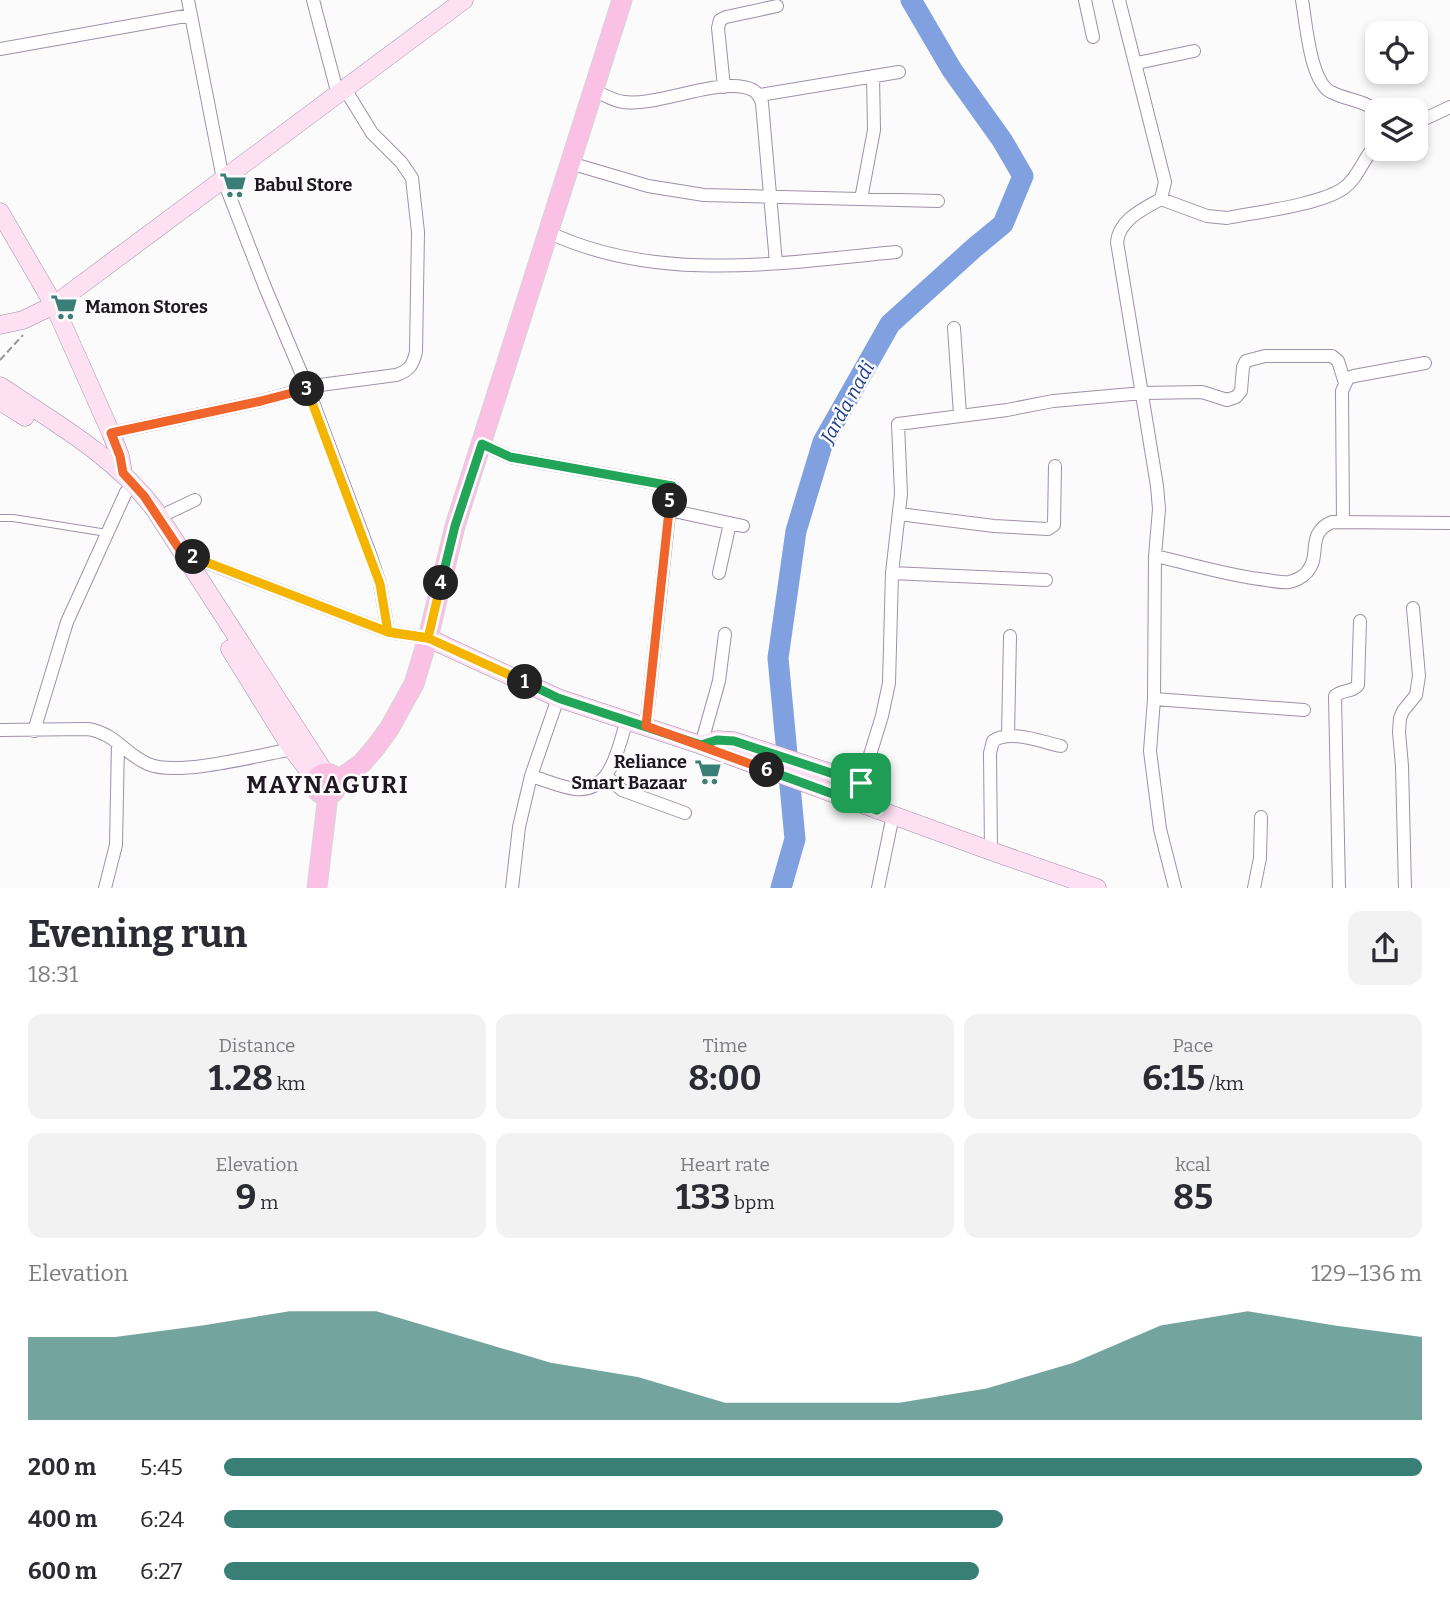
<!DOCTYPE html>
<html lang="en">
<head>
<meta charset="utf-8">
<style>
	:root { --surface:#fff; --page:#f2f2f3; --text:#2b2b33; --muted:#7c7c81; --accent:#397f76 }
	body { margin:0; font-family:Bitter,serif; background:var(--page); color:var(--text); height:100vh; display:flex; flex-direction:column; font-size:26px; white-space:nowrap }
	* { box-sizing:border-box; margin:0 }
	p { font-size:23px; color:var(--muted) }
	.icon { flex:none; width:38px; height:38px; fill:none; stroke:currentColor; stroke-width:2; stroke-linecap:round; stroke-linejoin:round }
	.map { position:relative; height:888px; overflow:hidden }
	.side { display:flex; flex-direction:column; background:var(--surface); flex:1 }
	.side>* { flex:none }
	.controls { position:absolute; left:1365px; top:21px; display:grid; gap:14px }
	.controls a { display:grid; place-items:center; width:63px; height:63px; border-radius:14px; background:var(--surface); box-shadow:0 4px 10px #0003; font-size:35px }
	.pin { position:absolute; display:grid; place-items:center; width:60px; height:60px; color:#fff; margin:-30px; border-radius:14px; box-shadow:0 4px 10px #0006 }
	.km { position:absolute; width:35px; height:35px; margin:-18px; border-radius:50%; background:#222; color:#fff; font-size:19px; line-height:35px; text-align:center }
	.round { display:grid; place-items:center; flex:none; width:74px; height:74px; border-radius:14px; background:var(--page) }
	.overview { display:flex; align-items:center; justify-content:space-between; height:119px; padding:0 28px }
	h1 { font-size:38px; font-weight:700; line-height:52px }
	.figures { display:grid; grid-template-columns:repeat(3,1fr); gap:10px; height:119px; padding:7px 28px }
	.figures div { display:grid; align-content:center; border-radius:14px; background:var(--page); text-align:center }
	.figures b { font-size:35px; font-weight:700 }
	.figures small { font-size:19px; font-weight:400 }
	.figures p { font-size:19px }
	.chart { height:196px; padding:14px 28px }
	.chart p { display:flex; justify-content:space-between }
	.chart svg { width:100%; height:126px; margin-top:7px; fill:var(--accent); opacity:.7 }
	ul { padding:0 28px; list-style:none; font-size:23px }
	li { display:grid; grid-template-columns:112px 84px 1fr; align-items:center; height:52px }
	li i { height:18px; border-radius:9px; background:var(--accent) }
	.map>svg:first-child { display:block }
</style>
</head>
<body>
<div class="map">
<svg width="1450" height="888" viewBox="0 0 1450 888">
	<rect width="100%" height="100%" fill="#fbfbfb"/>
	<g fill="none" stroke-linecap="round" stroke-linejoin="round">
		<path stroke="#80a0df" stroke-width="21" d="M781,888L795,839L778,658L796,531L823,442L890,324L974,248L1003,224L1023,176L1002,140L952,70L911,0"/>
		<defs>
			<path id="lane" d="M0,518H13L107,533"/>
			<path id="street" d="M188,0L223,179L265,287L308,389L370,554L380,584L388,632
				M313,0L338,95
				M1085,0L1093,37
				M1119,0L1165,182L1161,199C1143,209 1119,220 1117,242L1157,486L1159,509L1155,556L1154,699L1150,751L1160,829L1175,888
				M1302,0C1306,22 1310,82 1331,92C1346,100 1364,100 1377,111
				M0,49L191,15
				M1137,63L1194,51
				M724,87L718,28L720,20L726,17L777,6
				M593,90C603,94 613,101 624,102C658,107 723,75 753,90C758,93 760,97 762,103L776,263
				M760,95L899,72
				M1416,123L1450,107
				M570,163L648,186L704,195L938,201
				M861,199L874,130L873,76
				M1161,199L1207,216L1227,218C1257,212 1320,205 1344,188C1359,177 1364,156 1377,144
				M548,232C657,284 781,263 896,252
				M954,328L960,414
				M111,433L261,401L320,385L396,375C409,371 413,365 416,352L418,232L412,178L401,162L372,133L345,89
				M482,444L510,457L672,486L646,726
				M669,510L743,526
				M899,514L994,526L1048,529L1054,525L1055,466
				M159,517L195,500
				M1343,522L1342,391L1348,378L1354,376L1425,363
				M182,553L388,632L428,638
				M1155,556C1192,564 1229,576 1267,580C1273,581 1282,583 1289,582C1295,581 1303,577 1307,572C1322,555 1305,534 1332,522L1450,523
				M719,573L730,523
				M892,573L1046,580
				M1154,699L1304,710
				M0,730L88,729C117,734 124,754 148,764C178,777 259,755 292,749
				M34,731L67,622L126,492
				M1008,736L1010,636
				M701,745L719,681L725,634
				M531,776C545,780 560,787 575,789C612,793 618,747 627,720
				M606,776L622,790L685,813
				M861,784L882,716L889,683L892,573L901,494L898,424L1007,410L1053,401L1143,393L1202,392L1227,400L1236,397L1241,391L1243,367L1246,361L1265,356H1332L1338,361L1345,383
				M991,851L990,753L993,741C1010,729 1042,742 1061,746
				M105,888L116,845L118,743
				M512,888L519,827L531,776L558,698
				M878,888L893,815
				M1254,888L1260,858L1261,817
				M1339,888L1335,696C1342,689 1352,693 1358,685L1360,621
				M1405,888L1402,766L1399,732L1400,718L1403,711L1416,695L1419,676L1413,608"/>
			<path id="secondary" d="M0,212L54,305L111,433L120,456L123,473
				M0,325L23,320L54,305L464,0
				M0,386C55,423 115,456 155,510L325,773
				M0,401L25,417
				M428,638L558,698L701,745L991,851L1097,888
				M230,649L292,749L316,780
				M701,745L717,740L734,741L858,782L869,792L877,810"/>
			<path id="primary" d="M315 784a11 11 0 1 1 22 0a11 11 0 1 1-22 0Z
				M337,781L362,763L375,748L389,729L414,684L428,638L455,526L622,0
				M317,888L328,795"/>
		</defs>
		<use href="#lane" stroke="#a28fa9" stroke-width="8"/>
		<use href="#street" stroke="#a28fa9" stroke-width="14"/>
		<use href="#secondary" stroke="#a28fa9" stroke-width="19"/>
		<use href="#primary" stroke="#d7d5d7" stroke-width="21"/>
		<path stroke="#989599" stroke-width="2" stroke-dasharray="7 3.5" stroke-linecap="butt" d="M0,360L23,335"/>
		<use href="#lane" stroke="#fff" stroke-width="6"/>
		<use href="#street" stroke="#fff" stroke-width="12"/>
		<use href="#secondary" stroke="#fde0f2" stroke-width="18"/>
		<use href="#primary" stroke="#fbc1e5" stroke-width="19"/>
	</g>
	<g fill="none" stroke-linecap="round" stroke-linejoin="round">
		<defs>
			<path id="split-1" d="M525,682L558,698L701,745L717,740L734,741L861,783"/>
			<path id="split-2" d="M193,557L388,632L428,638L525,682"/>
			<path id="split-3" d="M193,557L182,553L144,496L123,473L120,456L111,433L261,401L307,389"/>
			<path id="split-4" d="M307,389L380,584L388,632L428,638L441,583"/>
			<path id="split-5" d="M441,583L455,526L482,444L510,457L672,486L670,501"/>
			<path id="split-6" d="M670,501L646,726L767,770"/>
			<path id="split-7" d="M767,770L877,810L872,797L861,783"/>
		</defs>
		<use href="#split-1" stroke="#fff" stroke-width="14"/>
		<use href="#split-2" stroke="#fff" stroke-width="14"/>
		<use href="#split-3" stroke="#fff" stroke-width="14"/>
		<use href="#split-4" stroke="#fff" stroke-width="14"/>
		<use href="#split-5" stroke="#fff" stroke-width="14"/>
		<use href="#split-6" stroke="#fff" stroke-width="14"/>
		<use href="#split-7" stroke="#fff" stroke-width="14"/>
		<use href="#split-1" stroke="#22a559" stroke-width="9"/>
		<use href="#split-2" stroke="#f5b400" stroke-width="9"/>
		<use href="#split-3" stroke="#f0652b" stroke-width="9"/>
		<use href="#split-4" stroke="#f5b400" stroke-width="9"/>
		<use href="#split-5" stroke="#22a559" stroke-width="9"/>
		<use href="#split-6" stroke="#f0652b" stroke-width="9"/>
		<use href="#split-7" stroke="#22a559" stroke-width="9"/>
	</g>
	<defs>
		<symbol id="supermarket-bare" viewBox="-9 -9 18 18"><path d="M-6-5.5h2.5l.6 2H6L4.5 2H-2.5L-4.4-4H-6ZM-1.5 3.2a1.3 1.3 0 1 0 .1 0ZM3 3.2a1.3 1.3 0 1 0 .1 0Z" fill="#397f76" stroke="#fbfbfb" stroke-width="2.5" paint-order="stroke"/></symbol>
	</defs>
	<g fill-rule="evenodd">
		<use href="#supermarket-bare" x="214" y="166" width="38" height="38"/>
		<use href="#supermarket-bare" x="45" y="288" width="38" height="38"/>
		<use href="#supermarket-bare" x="689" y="753" width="38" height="38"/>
	</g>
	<g text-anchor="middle" stroke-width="5" stroke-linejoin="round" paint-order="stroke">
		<g font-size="18" font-weight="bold" fill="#1f1721" stroke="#fbfbfb" text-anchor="start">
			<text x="254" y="191">Babul Store</text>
			<text x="85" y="313">Mamon Stores</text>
			<text x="687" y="768" text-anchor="end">Reliance<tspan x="687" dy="21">Smart Bazaar</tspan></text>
		</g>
		<g font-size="19" font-style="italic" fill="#1b3c86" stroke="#fbfbfb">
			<text transform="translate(847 402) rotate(-61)" y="7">Jarda nadi</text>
		</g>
		<g font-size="24" font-weight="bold" letter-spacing="2" fill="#1f1721" stroke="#fbfbfb">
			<text x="328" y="793">MAYNAGURI</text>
		</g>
	</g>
</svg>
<div class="controls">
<a><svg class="icon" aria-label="locate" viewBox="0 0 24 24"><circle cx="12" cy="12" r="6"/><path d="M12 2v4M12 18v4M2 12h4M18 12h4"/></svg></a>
<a><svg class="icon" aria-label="layers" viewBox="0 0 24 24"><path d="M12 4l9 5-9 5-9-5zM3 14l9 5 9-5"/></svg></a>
</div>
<div class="pin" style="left:861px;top:783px;background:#1e9e55"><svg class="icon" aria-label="arrive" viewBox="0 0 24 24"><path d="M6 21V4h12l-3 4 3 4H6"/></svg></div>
<b class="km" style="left:525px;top:682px">1</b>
<b class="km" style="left:193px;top:557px">2</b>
<b class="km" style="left:307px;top:389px">3</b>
<b class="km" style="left:441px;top:583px">4</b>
<b class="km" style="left:670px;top:501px">5</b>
<b class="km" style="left:767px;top:770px">6</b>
</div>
<section class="side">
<div class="overview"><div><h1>Evening run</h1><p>18:31</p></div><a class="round"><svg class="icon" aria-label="share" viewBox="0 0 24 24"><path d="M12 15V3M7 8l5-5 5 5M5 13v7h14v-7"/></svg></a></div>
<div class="figures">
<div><p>Distance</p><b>1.28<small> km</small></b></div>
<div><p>Time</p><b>8:00</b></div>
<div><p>Pace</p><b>6:15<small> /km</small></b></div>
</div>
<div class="figures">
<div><p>Elevation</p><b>9<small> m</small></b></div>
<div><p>Heart rate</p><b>133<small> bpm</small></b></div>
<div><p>kcal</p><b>85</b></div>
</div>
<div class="chart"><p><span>Elevation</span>129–136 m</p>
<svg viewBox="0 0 160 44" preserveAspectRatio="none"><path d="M0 44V15L10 15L20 11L30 6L40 6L50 15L60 24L70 29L80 38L90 38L100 38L110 33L120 24L130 11L140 6L150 11L160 15V44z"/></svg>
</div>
<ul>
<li><b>200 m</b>5:45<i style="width:100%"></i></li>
<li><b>400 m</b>6:24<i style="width:65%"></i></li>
<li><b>600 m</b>6:27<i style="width:63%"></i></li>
</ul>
</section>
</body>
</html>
